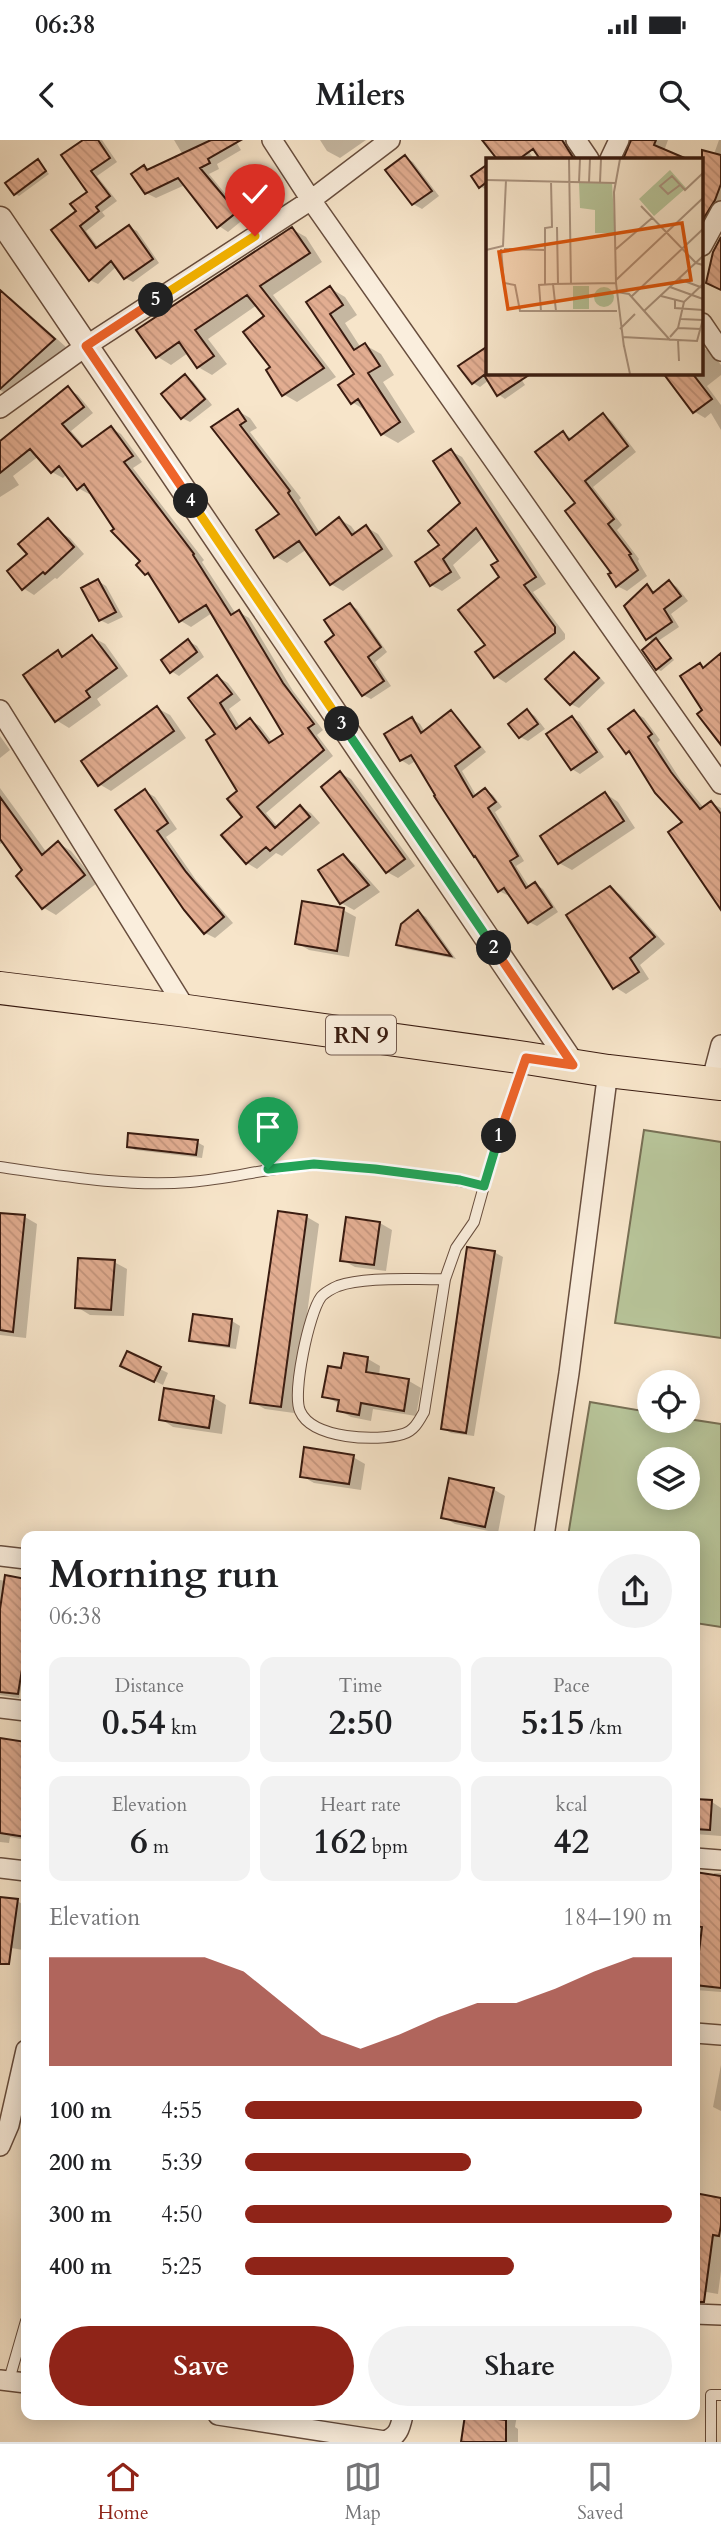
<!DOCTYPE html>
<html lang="en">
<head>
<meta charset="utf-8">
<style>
	:root { --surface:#fff; --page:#f2f2f2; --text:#202124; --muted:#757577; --line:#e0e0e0; --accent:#8f2418 }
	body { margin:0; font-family:Cardo,serif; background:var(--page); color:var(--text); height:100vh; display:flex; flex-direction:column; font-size:26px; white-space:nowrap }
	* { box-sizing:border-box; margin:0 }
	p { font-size:23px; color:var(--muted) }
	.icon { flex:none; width:38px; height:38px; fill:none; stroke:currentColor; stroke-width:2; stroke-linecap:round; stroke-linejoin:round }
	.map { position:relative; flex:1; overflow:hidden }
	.side { position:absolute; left:21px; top:1391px; width:679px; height:889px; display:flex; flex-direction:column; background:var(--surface); border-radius:14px; box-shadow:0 4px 18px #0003 }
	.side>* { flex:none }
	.fabs { position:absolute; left:637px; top:1230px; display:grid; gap:14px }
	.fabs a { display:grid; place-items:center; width:63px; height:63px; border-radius:50%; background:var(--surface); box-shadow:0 4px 18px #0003; font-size:35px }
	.pin { position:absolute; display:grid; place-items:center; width:60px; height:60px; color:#fff; margin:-72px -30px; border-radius:50% 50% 50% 0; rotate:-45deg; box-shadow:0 0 7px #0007 }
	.pin .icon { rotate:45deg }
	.km { position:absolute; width:35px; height:35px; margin:-18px; border-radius:50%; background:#222; color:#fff; font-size:19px; line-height:35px; text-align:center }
	.round { display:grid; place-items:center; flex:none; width:74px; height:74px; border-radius:37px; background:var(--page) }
	.summary { display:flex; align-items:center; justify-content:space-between; height:119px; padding:0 28px }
	h1 { font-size:38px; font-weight:700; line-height:52px }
	.figures { display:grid; grid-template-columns:repeat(3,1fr); gap:10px; height:119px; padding:7px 28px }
	.figures div { display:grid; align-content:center; border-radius:14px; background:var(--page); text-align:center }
	.figures b { font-size:35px; font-weight:700 }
	.figures small { font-size:19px; font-weight:400 }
	.figures p { font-size:19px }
	.chart { height:196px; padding:14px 28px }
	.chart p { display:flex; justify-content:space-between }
	.chart svg { width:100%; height:126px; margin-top:7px; fill:var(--accent); opacity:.7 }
	.action { display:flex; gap:14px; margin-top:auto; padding:14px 28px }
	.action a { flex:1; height:80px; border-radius:42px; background:var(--accent); color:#fff; font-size:28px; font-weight:700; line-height:80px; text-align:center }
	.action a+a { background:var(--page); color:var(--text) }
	ul { padding:0 28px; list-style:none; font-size:23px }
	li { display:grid; grid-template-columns:112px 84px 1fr; align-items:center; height:52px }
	li i { height:18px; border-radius:9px; background:var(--accent) }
	.status { display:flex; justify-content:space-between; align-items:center; height:49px; padding:0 35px; background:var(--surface); direction:ltr }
	.status svg { height:19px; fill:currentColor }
	header { display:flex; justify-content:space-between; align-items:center; height:91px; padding:0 28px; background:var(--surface); font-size:32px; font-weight:700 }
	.dock { display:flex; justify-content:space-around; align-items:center; height:98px; border-top:2px solid var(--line); background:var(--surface); font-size:19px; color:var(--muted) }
	.dock a { display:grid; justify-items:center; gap:4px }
	.dock .current { color:var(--accent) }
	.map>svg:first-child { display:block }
</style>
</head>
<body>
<div class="status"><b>06:38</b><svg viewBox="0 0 49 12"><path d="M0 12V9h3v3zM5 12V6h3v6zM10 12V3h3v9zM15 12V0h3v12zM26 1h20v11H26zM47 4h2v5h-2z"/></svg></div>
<header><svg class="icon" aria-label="back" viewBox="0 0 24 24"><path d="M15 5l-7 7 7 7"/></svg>Milers<svg class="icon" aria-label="search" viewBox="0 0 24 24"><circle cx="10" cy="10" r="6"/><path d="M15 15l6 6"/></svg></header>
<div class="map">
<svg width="721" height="2302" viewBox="0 0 721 2302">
	<defs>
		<pattern id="building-back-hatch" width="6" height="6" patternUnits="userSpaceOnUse" patternTransform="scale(1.75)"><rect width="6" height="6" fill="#e2ad91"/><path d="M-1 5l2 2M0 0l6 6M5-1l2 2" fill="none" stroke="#c3947c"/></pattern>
	</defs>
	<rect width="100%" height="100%" fill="#f7e5ca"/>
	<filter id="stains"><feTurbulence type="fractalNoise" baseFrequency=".00286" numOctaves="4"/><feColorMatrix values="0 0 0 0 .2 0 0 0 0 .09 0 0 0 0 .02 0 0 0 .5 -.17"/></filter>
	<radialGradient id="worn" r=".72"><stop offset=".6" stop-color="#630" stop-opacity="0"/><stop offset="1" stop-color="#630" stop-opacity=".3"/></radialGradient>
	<path fill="#b8c59a" stroke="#787055" stroke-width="2" fill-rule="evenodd" d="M644,990L721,1002V1198L615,1183Z
		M590,1262L649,1272V1281H688V1279L721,1284V1487L695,1483V1396H568ZM649,1320H688V1358H649Z"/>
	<path fill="#0003" d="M86,0H102L117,22L97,36L117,61L102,72L105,76L86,91L99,108L129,87L137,91L159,123L133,142L125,138L117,126L98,144L90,140L54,90L78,72L89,52Z
		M174,0H235L241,10L217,24L219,29L209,34L245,78L228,92L219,86L185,45L156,58L146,53L144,27L150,31L183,15Z
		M320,0H366L340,18L327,11Z
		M484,0H515L527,9L534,19H498Z
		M532,0H567L579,19H542L530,1Z
		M632,0H668L664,11L683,19H625Z
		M719,0H721V73L702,93V19L705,12L714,14Z
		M405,17L413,22L439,56L422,69L413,64L388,30Z
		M38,21L49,34L19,56L15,54Z
		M488,26V51L480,46L473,37Z
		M292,89L306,97L322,122L273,155L336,237L297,262L283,254L273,228L266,176L257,165L208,199L227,224L212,235L198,227L188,213L171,225L158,217Z
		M330,148L345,157L357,175L345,183L361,208L365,205L381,214L394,235L383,242L415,292L398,303L382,294L368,272L352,262L356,234L308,163Z
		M0,152L11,158L66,207L11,257L0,250Z
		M488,205V233H517L525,245L505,259L498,254L489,240L480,247L473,243L460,226Z
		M702,207L712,213L721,225V235L707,246L721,265V290L711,273L705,278L695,272L665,233H702Z
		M185,236L193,241L212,265L190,282L182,278Z
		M68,249L78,255L93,273L71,291L85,307L111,288L121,294L142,322L133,328L204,420L202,422L236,474L239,472L249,478L293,551L323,590L317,595L333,616L266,673L278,687L301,667L311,673L320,683L282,716L276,713L257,729L247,723L244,677L239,651L217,595L218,537L228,543L241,560L229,569L240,587L250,580L260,586L273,603L285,594L212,473L191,487L181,481L153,438L146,434L142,421L91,352L89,354L78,348L67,334L63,338L52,332L39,316L13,336L19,345L0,357V303Z
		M238,271L250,278L257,288L250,292L301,358L299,360L320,393L339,379L351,386L357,394L366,387L378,394L393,416L343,451L331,444L307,409L287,423L275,416L281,375L214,287Z
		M603,275L612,281L636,312L593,347L622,385L617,390L639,419L638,421L647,436L627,451L617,446L613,433L577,363L563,293L573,299Z
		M451,311L462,317L546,444L533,452L565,494V499L506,543L495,536L487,505L501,438L500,421L484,397L453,425L461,438L442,451L431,445L442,406L463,364Z
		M58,391L70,398L84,414L57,439L55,438L34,455L23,448Z
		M98,441L106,446L123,477L108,484L100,480Z
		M669,442L677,447L688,461L671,474L679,487L658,501L674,520L661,531L657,529L654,502L647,498V447L656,453Z
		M350,465L357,469L387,512L375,522L391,546L371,559L363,555L337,495Z
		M92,497L105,504L128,536L97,559L101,565L69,588L56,580L58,512L66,517Z
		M188,501L197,506L204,517L179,536L171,531Z
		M575,514L583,519L605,543L579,568L571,564Z
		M157,568L170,575L186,598L111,651L99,644Z
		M527,571L535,576L545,589L528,601L520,597Z
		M451,572L458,577L486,612L462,631L477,657L486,650L493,655L502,667L495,672L524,721L516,726L530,748L535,744L543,749L558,772L537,786L529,782L510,753L507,755L499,751L417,620L409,625L401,620L412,579L420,584L425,592Z
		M634,572L644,578L660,600L657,603L680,639L704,668L711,663L721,668V764L684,683L635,617L627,612Z
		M572,578L580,582L604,617L580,634L572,629Z
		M0,596L10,610L0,618Z
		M340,633L351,639L415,726L398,738L387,732Z
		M0,648L47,713L58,703L71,711L97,743L56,775L44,768L18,736L25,731L4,702L0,704Z
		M145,651L155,657L177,689L166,697L196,740L233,783L215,798L205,793L117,670Z
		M606,654L618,662L635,688L572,730L559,723Z
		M343,717L355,724L380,752L354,770L341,763Z
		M610,748L621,755L665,804L640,825L649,839L626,854L615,847Z
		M343,770L356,777L349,817L309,810L297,803Z
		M418,772L426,777L456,819L406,809L398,804Z
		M197,1002L204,1006L202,1018L135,1010L129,1006Z
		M0,1074L25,1077L37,1084L26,1198L0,1195Z
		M307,1077L319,1084L294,1273L265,1269L252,1262Z
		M380,1083L392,1090L386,1131L355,1127L342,1120Z
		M494,1112L503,1117L474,1296L451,1293L442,1288Z
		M114,1122L127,1129L124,1176L90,1175L77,1167Z
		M232,1181L240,1186L236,1209L199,1204L191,1200Z
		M345,1215L368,1219L380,1226L379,1236L409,1241L421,1248L416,1276L373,1269L371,1281L351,1277L339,1270L340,1264L324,1256L343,1230Z
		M131,1229H160L168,1233L163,1245Z
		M213,1257L226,1265L222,1294L173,1287L161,1279Z
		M353,1317L365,1324L361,1350L314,1343L302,1336Z
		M493,1349L505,1356L498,1393L455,1384L443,1377Z
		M7,1437L26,1441V1545L22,1544L19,1558L0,1555V1440L6,1441Z
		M0,1600L26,1603V1700L10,1697L9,1703L0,1702Z
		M695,1644L700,1647L699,1661L712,1662L721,1668V1696L695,1694Z
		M714,1733H721V1852L696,1850L695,1854V1734L714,1736Z
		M0,1758L17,1761L26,1766L23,1810L0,1806Z
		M721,1925V1971L713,1967Z
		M695,2055L721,2060V2131L718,2154L695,2150Z
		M466,2275H517L515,2287L518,2289V2302H463Z"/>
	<path fill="url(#building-back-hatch)" stroke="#391b10" stroke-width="2" d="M83,0H98L110,18L91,31L110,56L96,67L99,71L80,86L96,108L129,85L153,119L124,139L111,121L89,141L51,90L76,71L70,64L87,52L61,15Z
		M211,0H241L208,19L210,23L200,28L237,72L217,88L178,38L145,54L131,34L144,25L147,30Z
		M482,0H562L574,19H540L533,9L519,19H497Z
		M631,0H656L654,5L687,19H623Z
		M702,10L721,15V44L715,60L702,81Z
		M405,15L432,51L412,65L385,30Z
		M38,19L46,31L14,55L5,43Z
		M488,24V41L479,48L471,36Z
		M292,87L310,113L260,146L324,228L282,256L266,230L270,227L243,192L264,176L247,155L195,190L214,216L197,228L179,202L156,218L136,190Z
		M721,97V150L706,143L713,112Z
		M330,146L343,165L330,174L354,210L365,203L380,226L368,233L400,282L381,295L358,259L351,264L338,245L354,234L306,162Z
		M0,150L55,199L0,249Z
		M488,206L487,233H532L497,256L484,235L472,244L458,226Z
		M663,233H692L712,259L693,273Z
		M185,234L205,259L181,279L161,254Z
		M68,246L84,267L62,284L82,307L111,286L133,316L124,322L194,414L193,415L231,475L239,470L283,543L314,584L308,588L324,610L257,667L275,688L300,665L310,677L270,711L266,707L246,724L221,695L242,677L227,659L237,651L206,600L215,594L188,558L217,535L232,554L220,563L236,589L250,578L269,603L283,594L206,465L179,482L148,433L145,435L136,425L140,421L111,391L114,389L84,344L77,350L59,326L51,333L30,309L0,333V301Z
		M238,269L246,281L240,285L290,351L288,353L316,395L339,377L352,395L366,385L382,409L330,445L299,401L274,418L256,390L279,374L211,287Z
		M603,273L628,306L585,341L614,379L608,384L631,414L629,415L638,430L616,447L608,434L611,433L565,371L575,363L535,312L563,291L569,300Z
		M451,309L536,437L524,445L555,487V493L494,538L475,512L485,505L458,470L499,437L491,425L498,421L476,388L443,419L451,432L430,446L415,422L439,405L428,391L460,363L433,321Z
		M48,378L74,407L45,434L43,432L22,450L7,431L27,414L18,404Z
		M98,439L116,472L99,481L81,448Z
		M669,440L681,456L664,469L672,482L646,500L624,466L647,444L653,453Z
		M350,463L381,507L368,517L384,541L362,556L325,502L334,495L324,480Z
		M92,495L117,528L86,551L90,557L55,582L23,535L58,510L62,517Z
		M656,498L671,518L656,530L642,510Z
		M188,499L197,512L170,533L161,520Z
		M574,512L599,538L570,565L545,539Z
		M721,513V605L697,574L702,570L680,536L700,523L703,528Z
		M157,566L174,591L98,646L81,621Z
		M527,569L538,584L519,598L508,584Z
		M451,570L480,607L455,626L473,657L485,648L496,662L488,668L518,716L510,721L526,748L535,742L552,767L528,783L504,748L498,752L475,716L474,717L434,656L435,655L411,615L400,621L384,594L412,577L421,593Z
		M634,570L652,594L648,597L671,632L700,669L711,661L721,674V770L668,692L682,682L655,653L629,611L626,614L608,589Z
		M572,576L597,612L571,630L546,594Z
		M340,631L405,719L386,733L321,647Z
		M145,649L168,683L157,691L186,732L224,777L204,794L184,770L115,670Z
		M605,652L624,681L558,724L540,696Z
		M0,657L42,715L58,701L85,735L42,769L16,736L22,730L0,699Z
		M343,714L369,745L340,764L318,730Z
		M610,746L655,797L630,818L639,832L613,849L566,775Z
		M302,761L344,768L337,811L295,804Z
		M418,770L451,816L396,805L401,784Z
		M128,993L198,1000L196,1015L127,1007Z
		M278,1071L307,1075L281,1267L250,1263Z
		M0,1073L25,1075L13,1192L0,1190Z
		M346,1077L380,1082L374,1125L340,1121Z
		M467,1107L495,1111L466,1293L441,1289Z
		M78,1118L115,1120L111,1170L75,1168Z
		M193,1174L232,1179L229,1206L189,1201Z
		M127,1211L161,1227L154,1242L120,1226Z
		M344,1213L368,1217L366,1232L409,1239L404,1271L361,1263L359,1275L337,1271L339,1260L322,1257L328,1226L341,1228Z
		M164,1248L214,1256L209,1288L159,1280Z
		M304,1307L354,1315L349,1344L300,1337Z
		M449,1338L494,1348L485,1387L441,1378Z
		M5,1435L26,1439V1505L18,1554L0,1552V1469Z
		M0,1598L26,1602V1697L0,1693Z
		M695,1659L712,1660L710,1690L695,1689Z
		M695,1732L721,1736V1848L695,1845L702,1787L695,1786Z
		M0,1757L18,1759L9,1824H0Z
		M695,2053L721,2058V2085L719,2096L713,2095L704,2162H695Z
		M465,2275L506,2280V2302H461Z"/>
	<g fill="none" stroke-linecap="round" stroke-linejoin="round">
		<defs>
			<path id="service" d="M0,1027C63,1036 127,1047 190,1042C231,1039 270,1027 311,1025C325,1024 339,1026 353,1027C397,1031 442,1036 484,1046L524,921
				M445,1139C415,1140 365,1136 338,1146C333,1148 324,1153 321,1157C309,1173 292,1253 300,1271C312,1299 377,1302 403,1294C414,1291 419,1281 424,1272L445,1139L456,1108L474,1082L484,1046
				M9,2240L26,2181
				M711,2302V2255H721"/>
			<path id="minor" d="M272,0L311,60L721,644
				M576,0L589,19
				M610,19L619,0
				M702,106L721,71
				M702,183L721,211
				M0,268L86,206L311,60L390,0
				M0,570L187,871
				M711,943L721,905
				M544,1396L569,1233L608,931
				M0,1416L26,1419
				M0,1568L26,1571
				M695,1718L721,1720
				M0,1728L26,1731
				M695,1893L721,1895
				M0,2006L9,1985L26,1910
				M695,2174L721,2175
				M0,2240L26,2243
				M218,2275L385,2301C398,2296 400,2289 403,2275"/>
			<path id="tertiary" d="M0,79L573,925"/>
			<path id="primary" d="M0,848L187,871L526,918L608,931L721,944"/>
		</defs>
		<use href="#service" stroke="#684e3e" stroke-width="12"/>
		<use href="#minor" stroke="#684e3e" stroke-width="22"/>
		<use href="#tertiary" stroke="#684e3e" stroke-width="27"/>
		<use href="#primary" stroke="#391b10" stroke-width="34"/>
		<use href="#service" stroke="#faeedd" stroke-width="10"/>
		<use href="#minor" stroke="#faeedd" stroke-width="19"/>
		<use href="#tertiary" stroke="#faeedd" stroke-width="24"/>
		<use href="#primary" stroke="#f7e5ca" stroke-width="32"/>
	</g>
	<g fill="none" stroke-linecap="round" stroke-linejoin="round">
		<defs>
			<path id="split-1" d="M268,1029L314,1024L375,1029L460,1040L484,1046L499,996"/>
			<path id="split-2" d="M494,808L573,925L526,918L499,996"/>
			<path id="split-3" d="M342,584L494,808"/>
			<path id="split-4" d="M191,361L342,584"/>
			<path id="split-5" d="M156,160L86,206L191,361"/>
			<path id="split-6" d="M156,160L255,96"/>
		</defs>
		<use href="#split-1" stroke="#fff" stroke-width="14"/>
		<use href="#split-2" stroke="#fff" stroke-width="14"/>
		<use href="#split-3" stroke="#fff" stroke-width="14"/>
		<use href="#split-4" stroke="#fff" stroke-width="14"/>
		<use href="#split-5" stroke="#fff" stroke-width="14"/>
		<use href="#split-6" stroke="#fff" stroke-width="14"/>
		<use href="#split-1" stroke="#22a559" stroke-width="9"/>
		<use href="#split-2" stroke="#f0652b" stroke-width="9"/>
		<use href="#split-3" stroke="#22a559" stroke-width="9"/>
		<use href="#split-4" stroke="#f5b400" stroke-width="9"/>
		<use href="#split-5" stroke="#f0652b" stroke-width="9"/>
		<use href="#split-6" stroke="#f5b400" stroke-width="9"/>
	</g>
	<g text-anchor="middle" stroke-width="7" stroke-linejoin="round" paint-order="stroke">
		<rect fill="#faeedd" stroke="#735a4e" stroke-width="2" x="326" y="875.5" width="70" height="39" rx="5"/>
		<g font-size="23" font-weight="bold" fill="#391b10">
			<text x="361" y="903">RN 9</text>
		</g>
	</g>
	<g transform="translate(486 18)">
		<rect width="217" height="217" fill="#f7e5ca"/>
		<path d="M184,12L200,30L168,58L153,41ZM93,25H126L129,75H109V52L94,50Z" fill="#b8c59a"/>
		<path d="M87,128H103V151H87ZM108 139a10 10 0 1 1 20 0a10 10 0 1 1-20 0Z" fill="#b8c59a"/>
		<path fill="none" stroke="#ab9480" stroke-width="2" d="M83,1L85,126M134,1L128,34L130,125L138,189M0,22L129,25M93,24L94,1M103,24L104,1M114,24L115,1M194,27L182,36L174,28L186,18L199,32L217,15M155,48L210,105L217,107M71,69L72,126M15,91L18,125L29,127L34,153H131M18,91L59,92M130,91L166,60M0,92L17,88L20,22M193,121L217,130M130,122L217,40M59,126V70L66,69L65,23M184,129L217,141M131,134L143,136L184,182M146,138L217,71M175,138L198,144L217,126M189,142V150L217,152M55,153L53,127L67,126M70,153L67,126L130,125M158,153L217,98M195,161L217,162M192,170L215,171M134,171L149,156M136,179L211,183L217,161M184,179L192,170L198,144M192,182L193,203M138,188L144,216"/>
		<path fill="#df560c" fill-opacity="0.15" stroke="#df560c" stroke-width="3.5" d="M196,65L205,122L22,151L13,94Z"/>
		<rect width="217" height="217" fill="none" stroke="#391b10" stroke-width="3.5"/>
	</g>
	<rect width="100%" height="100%" filter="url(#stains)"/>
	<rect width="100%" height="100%" fill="url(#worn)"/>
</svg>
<div class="fabs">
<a><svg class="icon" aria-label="locate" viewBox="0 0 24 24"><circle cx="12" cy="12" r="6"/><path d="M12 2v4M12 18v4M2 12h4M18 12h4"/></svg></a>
<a><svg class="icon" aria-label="layers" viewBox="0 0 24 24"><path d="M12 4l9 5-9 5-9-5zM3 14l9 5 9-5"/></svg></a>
</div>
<div class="pin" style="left:268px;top:1029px;background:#1e9e55"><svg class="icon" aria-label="arrive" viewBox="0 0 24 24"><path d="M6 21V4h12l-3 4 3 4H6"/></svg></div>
<div class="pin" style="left:255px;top:96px;background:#d93025"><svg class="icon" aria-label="check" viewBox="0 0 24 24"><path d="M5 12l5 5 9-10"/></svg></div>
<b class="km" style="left:499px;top:996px">1</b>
<b class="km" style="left:494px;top:808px">2</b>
<b class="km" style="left:342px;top:584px">3</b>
<b class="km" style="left:191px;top:361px">4</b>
<b class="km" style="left:156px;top:160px">5</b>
<section class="side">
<div class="summary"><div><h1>Morning run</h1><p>06:38</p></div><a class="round"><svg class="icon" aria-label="share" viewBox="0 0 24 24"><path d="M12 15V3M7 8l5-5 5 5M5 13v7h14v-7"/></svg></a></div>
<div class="figures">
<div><p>Distance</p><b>0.54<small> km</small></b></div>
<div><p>Time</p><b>2:50</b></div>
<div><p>Pace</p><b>5:15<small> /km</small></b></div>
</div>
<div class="figures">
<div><p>Elevation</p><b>6<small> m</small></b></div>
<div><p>Heart rate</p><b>162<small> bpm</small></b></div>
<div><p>kcal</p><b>42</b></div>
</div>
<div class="chart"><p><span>Elevation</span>184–190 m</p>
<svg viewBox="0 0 160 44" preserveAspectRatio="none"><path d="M0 44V6L10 6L20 6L30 6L40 6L50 11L60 22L70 33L80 38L90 33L100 27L110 22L120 22L130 17L140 11L150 6L160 6V44z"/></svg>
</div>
<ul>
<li><b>100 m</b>4:55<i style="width:93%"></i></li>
<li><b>200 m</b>5:39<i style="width:53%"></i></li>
<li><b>300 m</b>4:50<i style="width:100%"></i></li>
<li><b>400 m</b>5:25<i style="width:63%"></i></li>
</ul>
<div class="action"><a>Save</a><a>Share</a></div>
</section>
</div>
<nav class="dock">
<a class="current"><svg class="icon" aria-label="home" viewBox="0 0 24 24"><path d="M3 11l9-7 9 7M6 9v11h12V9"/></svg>Home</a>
<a><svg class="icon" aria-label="map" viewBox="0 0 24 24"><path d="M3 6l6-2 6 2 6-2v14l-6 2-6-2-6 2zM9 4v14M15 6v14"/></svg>Map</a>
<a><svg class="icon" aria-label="saved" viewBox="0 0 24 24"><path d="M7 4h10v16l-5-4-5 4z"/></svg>Saved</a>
</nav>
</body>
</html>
